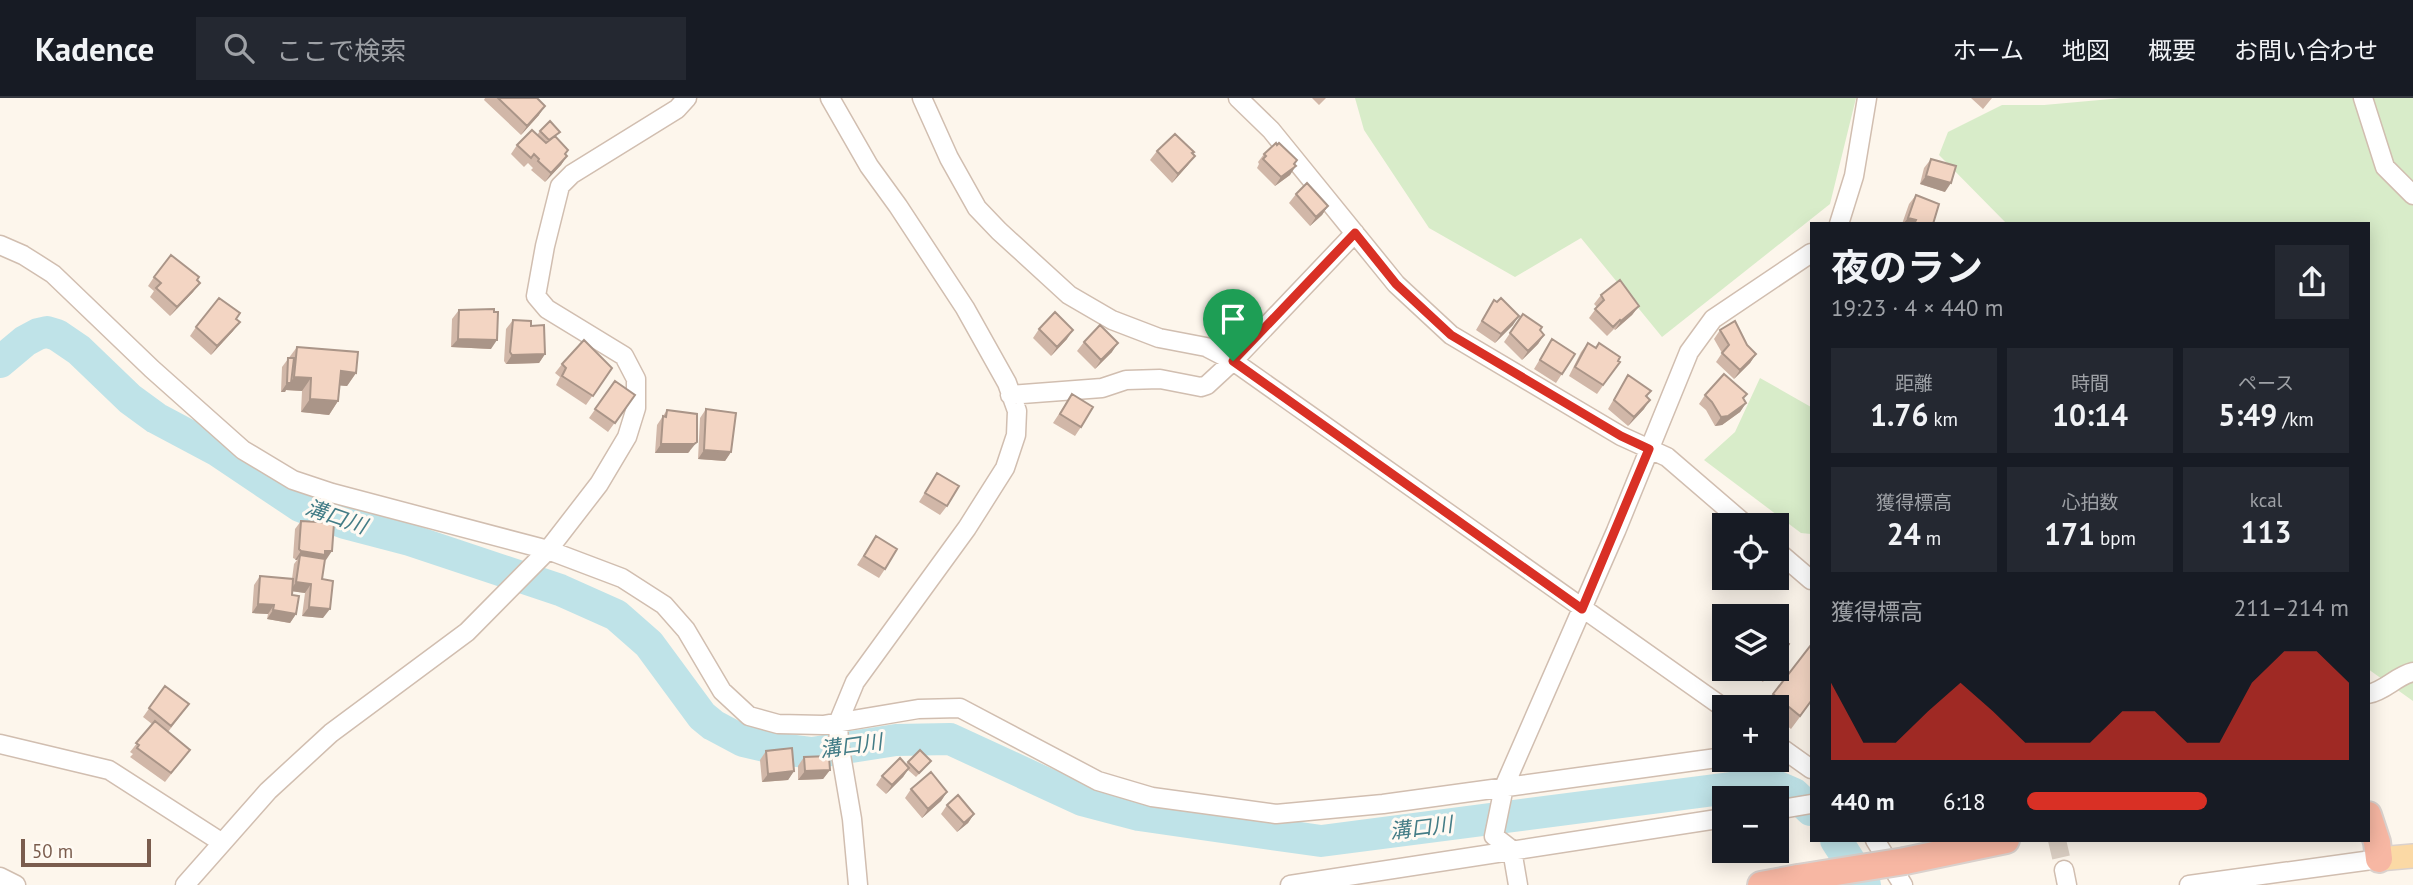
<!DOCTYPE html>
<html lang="ja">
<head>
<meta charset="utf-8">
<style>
	:root { --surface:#171b24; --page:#242831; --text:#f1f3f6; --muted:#9ea1a6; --line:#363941; --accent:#d93025 }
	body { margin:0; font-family:"PT Sans","Noto Sans JP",sans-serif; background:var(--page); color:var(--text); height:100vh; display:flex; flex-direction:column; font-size:26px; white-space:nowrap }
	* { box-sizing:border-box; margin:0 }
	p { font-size:23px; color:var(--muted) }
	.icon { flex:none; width:38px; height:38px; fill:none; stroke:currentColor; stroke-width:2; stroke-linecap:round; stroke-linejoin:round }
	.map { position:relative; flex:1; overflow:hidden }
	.side { position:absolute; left:1810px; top:124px; width:560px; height:620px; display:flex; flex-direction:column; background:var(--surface); border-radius:0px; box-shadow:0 4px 18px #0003 }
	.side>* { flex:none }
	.fabs { position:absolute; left:1712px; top:415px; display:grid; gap:14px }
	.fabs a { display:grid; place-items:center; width:77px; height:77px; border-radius:0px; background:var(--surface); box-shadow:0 4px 18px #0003; font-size:35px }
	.scale { position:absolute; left:21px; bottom:18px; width:130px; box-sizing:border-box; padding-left:7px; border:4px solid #7a5c4d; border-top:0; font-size:19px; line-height:24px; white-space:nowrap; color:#7a5c4d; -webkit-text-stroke:5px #fffaf3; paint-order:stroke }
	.pin { position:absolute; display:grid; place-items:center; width:60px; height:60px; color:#fff; margin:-72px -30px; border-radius:50% 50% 50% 0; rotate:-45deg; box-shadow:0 0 7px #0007 }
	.pin .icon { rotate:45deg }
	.round { display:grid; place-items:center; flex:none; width:74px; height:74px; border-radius:0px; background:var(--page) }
	.overview { display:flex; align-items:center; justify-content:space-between; height:119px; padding:0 21px }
	h1 { font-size:38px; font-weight:700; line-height:52px }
	.stats { display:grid; grid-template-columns:repeat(3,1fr); gap:10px; height:119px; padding:7px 21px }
	.stats div { display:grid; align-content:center; border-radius:0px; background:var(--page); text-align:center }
	.stats b { font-size:30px; font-weight:700 }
	.stats small { font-size:19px; font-weight:400 }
	.stats p { font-size:19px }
	.chart { height:196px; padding:14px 21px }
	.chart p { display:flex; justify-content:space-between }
	.chart svg { width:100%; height:126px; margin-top:7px; fill:var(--accent); opacity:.7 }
	ul { padding:0 21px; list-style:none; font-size:23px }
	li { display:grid; grid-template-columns:112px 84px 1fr; align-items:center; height:52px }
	li i { height:18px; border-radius:9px; background:var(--accent) }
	header { display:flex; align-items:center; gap:42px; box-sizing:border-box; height:98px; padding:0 35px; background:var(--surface); border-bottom:2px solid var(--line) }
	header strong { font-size:33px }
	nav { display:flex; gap:38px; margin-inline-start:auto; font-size:24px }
	.search { width:490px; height:63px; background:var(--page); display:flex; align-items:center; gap:18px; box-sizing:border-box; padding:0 24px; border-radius:0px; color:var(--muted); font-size:26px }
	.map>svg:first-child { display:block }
</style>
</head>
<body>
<header>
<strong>Kadence</strong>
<div class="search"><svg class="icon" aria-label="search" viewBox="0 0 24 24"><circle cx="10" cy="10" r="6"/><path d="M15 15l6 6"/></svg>ここで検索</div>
<nav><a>ホーム</a><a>地図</a><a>概要</a><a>お問い合わせ</a></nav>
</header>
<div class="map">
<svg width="2413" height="787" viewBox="0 0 2413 787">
	<rect width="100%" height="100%" fill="#fdf6ec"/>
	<path fill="#d8ecc9" d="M1355,0H1856L1830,106L1662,239L1581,140L1515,179L1429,130L1364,32Z
		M2122,0H2413V603L2368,571V126H2007L1939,57L1948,34L2002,7H2044Z
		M1760,280L1811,309V436L1801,435L1704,362L1735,334Z"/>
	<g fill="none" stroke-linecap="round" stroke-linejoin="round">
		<path stroke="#bfe3e8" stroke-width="32" d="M0,264L25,243L38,236L47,234L57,237L79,252L130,301L156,320L218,353L300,408L345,425L410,442L560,492L616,517L649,546L702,618L713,627L743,643L773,650L812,655L896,642L950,641L1082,702L1139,717L1321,743L1769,685L1794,696L1811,712
			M1836,742L1865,787"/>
		<path stroke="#dcd0c4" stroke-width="18" stroke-dasharray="18 9" stroke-linecap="butt" d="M2057,742L2064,772"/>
		<defs>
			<path id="minor" d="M830,0L869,68L898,108L965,210L1007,285L1017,313L1016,337L1005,370L967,430L855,584L838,625L839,645L852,721L858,787
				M922,0L949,60L977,110L999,133L1069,197L1112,222L1159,240L1206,249L1233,263L1724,610
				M1238,0L1271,32L1396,186L1451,237L1621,338L1667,359L1746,427
				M2363,0L2385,69L2413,97
				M1839,126L1854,78L1867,0
				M0,147L23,157L53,176L152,271L243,352L293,382L332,395L548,452L622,480L664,507L686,532L722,593L749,618L778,626L823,627L918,611L960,610L1098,683L1152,699L1276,716L1383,706L1724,659
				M1010,297L1102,290L1126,282L1160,281L1201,289L1207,287L1233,263L1355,135
				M1776,452L1811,482
				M2368,596C2385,593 2396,578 2413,574
				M0,646L109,672L221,744
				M1776,646L1811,671
				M1776,712L1811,706
				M1875,742L1903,787
				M2064,772L2067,787
				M0,779L16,787
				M185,787L268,693L331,635L467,534L548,452L599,386L627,339L636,310V281L624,258L547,211L536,198L545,148L560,88L572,76L677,11L687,0
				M1290,787L1724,720
				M1518,787L1512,752L1494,738L1504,689L1616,433L1689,254L1713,221L1811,155
				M2189,787L2379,761"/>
			<path id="major" d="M2379,761L2413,758"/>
			<path id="highway" d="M2368,717L2377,744L2379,761
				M1905,763L2006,742
				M1761,787L1798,780"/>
		</defs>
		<use href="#minor" stroke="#d1beb0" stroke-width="21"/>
		<use href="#major" stroke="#dad1cd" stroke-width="26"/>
		<use href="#highway" stroke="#dad1cd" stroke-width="30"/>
		<use href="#minor" stroke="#fff" stroke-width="18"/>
		<use href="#major" stroke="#fbd9a5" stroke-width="23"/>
		<use href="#highway" stroke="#f7b7a3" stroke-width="26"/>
		<defs>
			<path id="highway-bridge" d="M1798,780L1905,763"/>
		</defs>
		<use href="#highway-bridge" stroke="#dad1cd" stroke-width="30" stroke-linecap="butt"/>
		<use href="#highway-bridge" stroke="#f7b7a3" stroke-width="26"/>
	</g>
	<path fill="#d1b7a8" d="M485,0H537L539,17L521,37L484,2Z
		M1312,0H1326L1319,7Z
		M1971,0H1992L1983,11Z
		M540,33L556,39L568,52L565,56L567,58L561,67L545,84L531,72L533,70L528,65L524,69L511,56L517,47L537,37Z
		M1157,53L1192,56L1188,67L1172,85L1150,62Z
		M1264,56L1297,62L1290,77L1275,88L1257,70L1259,66L1258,64Z
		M1931,61L1945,94L1920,86L1924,70Z
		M1296,96L1328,108L1322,117L1310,128L1289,105Z
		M1916,97L1933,126H1902L1909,106Z
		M154,179L197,182L193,194L170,218L150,199L154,193L148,188Z
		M1601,197L1639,208L1632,217L1615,232L1614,231L1607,238L1589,220L1597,209L1594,206Z
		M1494,202L1513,227L1495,245L1476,232Z
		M459,212L491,251L451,249L452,221Z
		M1523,216L1544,237L1538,246L1522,262L1504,244Z
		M236,221L233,233L211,257L190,238L196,229Z
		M513,222L531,228L545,256L539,265L506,266L504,263L506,231Z
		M1039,231L1067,241L1051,258L1033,240Z
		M1720,232L1747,247L1756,256L1750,265L1734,281L1716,264L1722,255L1714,241Z
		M1552,241L1575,256L1556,285L1534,271Z
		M1084,244L1112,254L1095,271L1077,253Z
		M1588,245L1620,264L1597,296L1569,278L1581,254Z
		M297,249L356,275L347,288L340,287L338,303L329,317L301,314L302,293L286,292L285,294H281L282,269Z
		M562,266L612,270L586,307L556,287L560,279L555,275Z
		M1628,277L1646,298L1644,311L1628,328L1608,311Z
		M615,283L635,297L608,334L589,320Z
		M1072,296L1081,329L1075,338L1053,325Z
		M1705,297L1744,301L1746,305L1740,314L1722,327L1715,328L1706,312L1699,306Z
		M706,311L731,354L725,363L698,361L700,320Z
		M667,312L690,353L688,355H655L657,327Z
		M937,375L947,408L940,417L919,404Z
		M301,423L326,462H324L322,481L323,520L302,518L305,495L292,493V497L296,516L290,525L267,521L268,516L252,515L254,487L260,478L292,481L294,466L297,462L293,460L295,431Z
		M876,438L885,471L879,480L857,467Z
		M1743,570H1772L1763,584Z
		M165,588L189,606L168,634L190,652L165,684L130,659L133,656L130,654L152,626L143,619Z
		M1773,596L1811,604L1791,631L1776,619V609H1764Z
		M766,653L794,673L788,682L762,684L760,662Z
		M804,659L830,672L823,681L798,682V668Z
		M931,663L916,679L908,672L903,679L886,696L876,687L882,678L906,666L908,664Z
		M911,691L947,694L941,703L922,720L905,700Z
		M947,707L974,716L968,725L957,734L941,716Z"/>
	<path fill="#aa9588" d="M545,8L539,17L521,37L527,28Z
		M567,58L561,67L545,84L551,75Z
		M1195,58L1188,67L1172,85L1178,76Z
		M1297,62L1290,72L1296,68L1290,77L1275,88L1281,79Z
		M1926,78L1951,85L1945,94L1920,86Z
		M1328,108L1322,117L1310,128L1316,119Z
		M1908,120L1916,122L1913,126H1903Z
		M200,185L193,194L170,218L177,209Z
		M1639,208L1632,217L1615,232L1621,223Z
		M1519,218L1513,227L1495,245L1501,236Z
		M240,224L233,233L211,257L217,248Z
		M1073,232L1067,241L1051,258L1057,249Z
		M1544,237L1538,246L1522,262L1528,253Z
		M458,241L497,242L491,251L451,249Z
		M1118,245L1112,254L1095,271L1101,262Z
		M545,256L539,265L506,266L512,257Z
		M1756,256L1750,265L1734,281L1740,272Z
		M341,273L356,275L347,288L331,287Z
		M294,279L311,280L302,293L286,292L285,294H281L287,285H290Z
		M310,301L338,303L329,317L301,314Z
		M1650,302L1644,311L1628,328L1634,319Z
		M1746,305L1740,314L1722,327L1715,328L1721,319Z
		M697,344L688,355H655L661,346Z
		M704,352L731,354L725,363L698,361Z
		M301,453H332L326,462L300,457L297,462H295Z
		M296,484L311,486L305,495L290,493Z
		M258,506L274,507L268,516L252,515Z
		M309,509L330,511L323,520L302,518Z
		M273,512L296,516L290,525L267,521Z
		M909,670L903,679L886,696L892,687Z
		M830,672L823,681L798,682L805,673Z
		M794,673L788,682L762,684L768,676Z
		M947,694L941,703L922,720L928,711Z
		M974,716L968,725L957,734L964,725Z"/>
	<path fill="#f3d5c3" stroke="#aa9588" stroke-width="2" d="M498,0H537L545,8L527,28Z
		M550,23L560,34L549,42L540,33Z
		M532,32L546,45L555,38L568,52L565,56L567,58L551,75L538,63L539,61L534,56L531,60L517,47Z
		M1175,36L1194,54L1192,55L1195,58L1178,76L1157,53Z
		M1276,45L1277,47L1279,45L1297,62L1294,66L1296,68L1281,79L1263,61L1266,58L1264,56Z
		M1931,61L1956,68L1951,85L1926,78Z
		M1307,85L1328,108L1316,119L1296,96Z
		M1916,97L1939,106L1933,126H1914L1916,122L1908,120Z
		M171,157L199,179L197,182L200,185L177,209L156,190L161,185L154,179Z
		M1620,182L1639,208L1621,223L1620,222L1613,229L1595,211L1604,202L1601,197Z
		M219,200L240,215L236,221L240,224L217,248L196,229Z
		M1501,200L1519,218L1501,236L1482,223L1494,202L1497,204Z
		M494,211V214H498L497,242L458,241L459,212Z
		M1055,214L1073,232L1057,249L1039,231Z
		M1523,216L1542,229L1540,232L1544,237L1528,253L1510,235Z
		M513,222L531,223V228L544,227L545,256L512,257L510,254Z
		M1735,223L1747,247L1756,256L1740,272L1722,255L1729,247L1720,232Z
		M1100,227L1118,245L1101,262L1084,244Z
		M1552,241L1575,256L1562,276L1540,262Z
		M584,242L612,270L593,298L562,278L566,270L562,266Z
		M1588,245L1596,250L1599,245L1620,259L1618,263L1620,264L1603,287L1575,269Z
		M297,249L358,254L356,275L341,273L338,303L310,301L311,280L294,279Z
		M288,260H294L291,285H287Z
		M1724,276L1747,296L1743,300L1746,305L1728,318L1721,319L1712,304L1705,297Z
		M1628,277L1651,293L1646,298L1650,302L1634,319L1614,302Z
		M615,283L635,297L615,325L595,311Z
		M1072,296L1093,309L1081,329L1060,316Z
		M706,311L736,315L731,354L704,352Z
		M667,312L697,316V344L694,346H661L663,318L666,319Z
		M937,375L959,388L947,408L925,395Z
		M301,423L334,425L332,453H325V457L301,453L299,451Z
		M876,438L897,451L885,471L864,458Z
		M300,457L325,461L322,481L333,483L330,511L309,509L311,486L296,484Z
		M260,478L293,481L292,497L299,498L296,516L273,512L274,507L258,506Z
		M1776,536L1789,546L1776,565Z
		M1811,547V603L1800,618L1773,596Z
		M1763,570H1772L1769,575Z
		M165,588L189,606L171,628L149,610Z
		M155,623L190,652L171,675L137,650L139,647L136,645Z
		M792,650L794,673L768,676L766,653Z
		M920,652L931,663L919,675L908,664Z
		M829,658L830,672L805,673L804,659Z
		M900,660L909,670L892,687L882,678Z
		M931,674L947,694L928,711L911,691Z
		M958,697L974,716L964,725L947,707Z"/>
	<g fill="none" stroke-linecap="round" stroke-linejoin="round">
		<defs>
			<path id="route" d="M1355,135L1396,186L1451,237L1621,338L1649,351L1582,511L1233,263Z"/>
		</defs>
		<use href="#route" stroke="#fff" stroke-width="14"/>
		<use href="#route" stroke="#d93025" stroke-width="9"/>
	</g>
	<g text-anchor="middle" stroke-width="6" stroke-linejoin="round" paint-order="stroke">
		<g font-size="21" font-style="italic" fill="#437c86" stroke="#fffaf3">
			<text transform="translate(336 419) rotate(19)" y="7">溝口川</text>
			<text transform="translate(851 648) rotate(-8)" y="7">溝口川</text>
			<text transform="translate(1421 730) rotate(-7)" y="7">溝口川</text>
		</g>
	</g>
</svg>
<div class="fabs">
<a><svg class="icon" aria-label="locate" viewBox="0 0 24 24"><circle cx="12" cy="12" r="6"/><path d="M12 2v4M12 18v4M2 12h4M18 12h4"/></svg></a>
<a><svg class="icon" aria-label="layers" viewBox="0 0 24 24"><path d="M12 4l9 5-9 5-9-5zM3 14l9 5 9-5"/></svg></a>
<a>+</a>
<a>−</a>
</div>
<div class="scale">50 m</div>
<div class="pin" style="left:1233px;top:263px;background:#1e9e55"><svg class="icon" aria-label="arrive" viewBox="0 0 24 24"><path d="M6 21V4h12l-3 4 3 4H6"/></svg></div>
<section class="side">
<div class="overview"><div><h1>夜のラン</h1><p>19:23 · 4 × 440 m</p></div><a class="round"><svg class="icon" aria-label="share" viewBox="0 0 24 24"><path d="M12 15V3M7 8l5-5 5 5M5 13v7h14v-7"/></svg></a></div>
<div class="stats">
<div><p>距離</p><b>1.76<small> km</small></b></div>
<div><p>時間</p><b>10:14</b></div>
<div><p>ペース</p><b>5:49<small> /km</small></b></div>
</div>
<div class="stats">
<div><p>獲得標高</p><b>24<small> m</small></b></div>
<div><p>心拍数</p><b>171<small> bpm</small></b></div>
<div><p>kcal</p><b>113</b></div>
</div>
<div class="chart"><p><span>獲得標高</span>211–214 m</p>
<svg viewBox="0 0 160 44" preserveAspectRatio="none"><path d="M0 44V17L10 38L20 38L30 27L40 17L50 27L60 38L70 38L80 38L90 27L100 27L110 38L120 38L130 17L140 6L150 6L160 17V44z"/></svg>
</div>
<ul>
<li><b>440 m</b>6:18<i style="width:56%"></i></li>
</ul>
</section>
</div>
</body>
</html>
